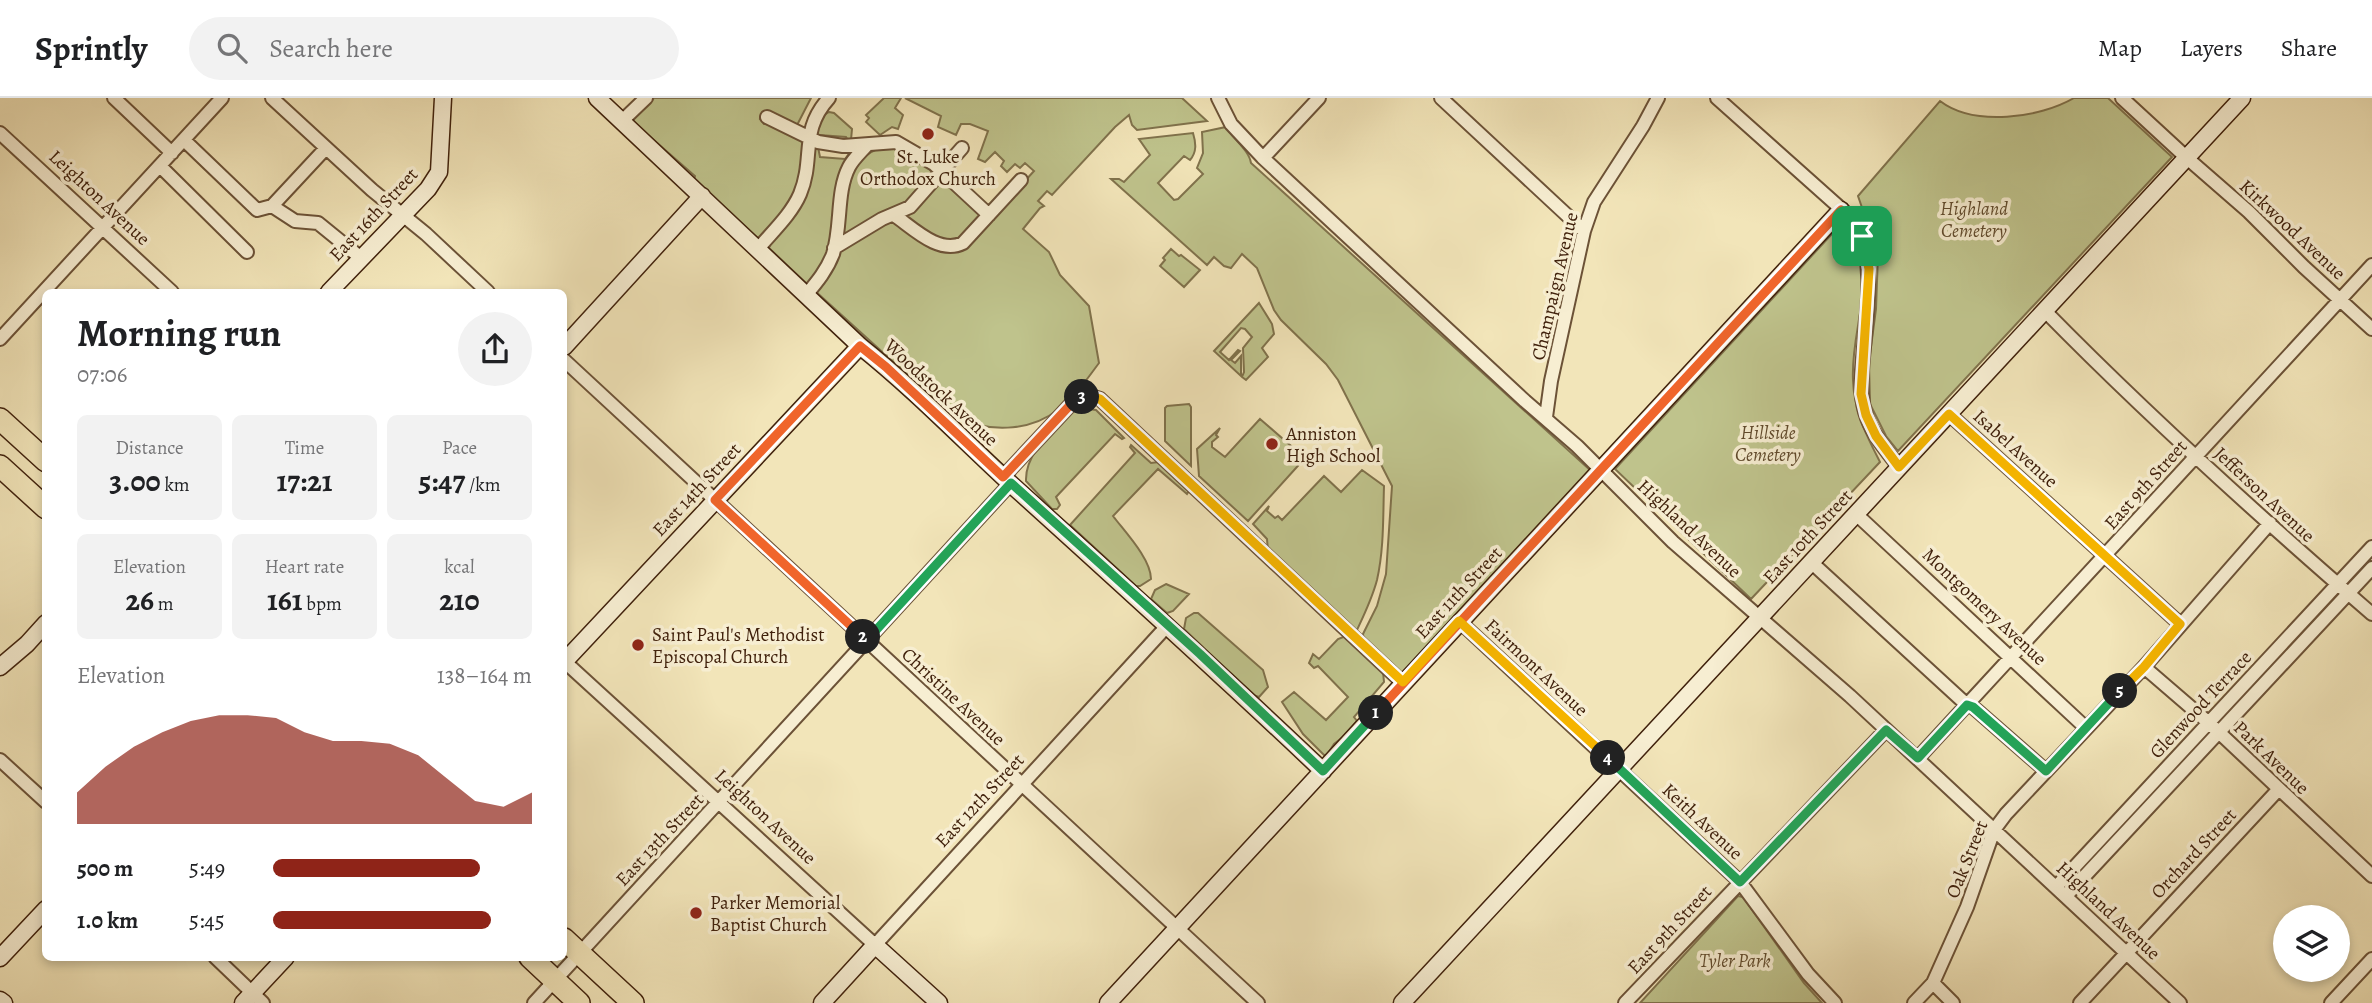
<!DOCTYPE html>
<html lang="en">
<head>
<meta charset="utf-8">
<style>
	:root { --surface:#fff; --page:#f2f2f2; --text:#202124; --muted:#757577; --line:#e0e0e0; --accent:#8f2418 }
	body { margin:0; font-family:Alegreya,serif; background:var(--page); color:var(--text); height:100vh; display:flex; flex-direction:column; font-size:26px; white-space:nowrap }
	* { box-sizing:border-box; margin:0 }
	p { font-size:23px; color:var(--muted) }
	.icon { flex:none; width:38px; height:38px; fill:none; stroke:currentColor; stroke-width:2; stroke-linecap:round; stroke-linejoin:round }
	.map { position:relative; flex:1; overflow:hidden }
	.panel { position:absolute; left:42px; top:191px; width:525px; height:672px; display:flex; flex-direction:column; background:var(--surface); border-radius:10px; box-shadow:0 4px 10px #0003 }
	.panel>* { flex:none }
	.fabs { position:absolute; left:2273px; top:807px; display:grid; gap:14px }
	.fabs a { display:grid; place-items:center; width:77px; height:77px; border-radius:50%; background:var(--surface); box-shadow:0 4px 10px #0003; font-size:35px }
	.pin { position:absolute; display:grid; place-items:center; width:60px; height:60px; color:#fff; margin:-30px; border-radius:14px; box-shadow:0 4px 10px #0006 }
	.km { position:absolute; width:35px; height:35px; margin:-18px; border-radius:50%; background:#222; color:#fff; font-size:19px; line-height:35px; text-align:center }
	.round { display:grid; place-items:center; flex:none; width:74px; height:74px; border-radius:37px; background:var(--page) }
	.head { display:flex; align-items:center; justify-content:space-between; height:119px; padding:0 35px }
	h1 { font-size:38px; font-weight:700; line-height:52px }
	.figures { display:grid; grid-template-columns:repeat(3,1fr); gap:10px; height:119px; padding:7px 35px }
	.figures div { display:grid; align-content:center; border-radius:10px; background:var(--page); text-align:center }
	.figures b { font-size:30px; font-weight:700 }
	.figures small { font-size:19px; font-weight:400 }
	.figures p { font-size:19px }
	.chart { height:196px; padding:14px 35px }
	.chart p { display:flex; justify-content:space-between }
	.chart svg { width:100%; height:126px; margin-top:7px; fill:var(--accent); opacity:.7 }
	ul { padding:0 35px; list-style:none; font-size:23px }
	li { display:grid; grid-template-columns:112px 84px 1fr; align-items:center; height:52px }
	li i { height:18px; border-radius:9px; background:var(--accent) }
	header { display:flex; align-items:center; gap:42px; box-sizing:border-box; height:98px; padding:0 35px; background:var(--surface); border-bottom:2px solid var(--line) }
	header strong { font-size:33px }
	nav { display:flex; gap:38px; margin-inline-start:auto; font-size:24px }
	.search { width:490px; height:63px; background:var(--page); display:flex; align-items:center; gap:18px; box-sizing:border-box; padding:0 24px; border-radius:38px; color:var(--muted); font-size:26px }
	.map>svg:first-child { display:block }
</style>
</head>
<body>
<header>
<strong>Sprintly</strong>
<div class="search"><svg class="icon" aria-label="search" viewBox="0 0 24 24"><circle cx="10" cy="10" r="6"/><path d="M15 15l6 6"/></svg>Search here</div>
<nav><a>Map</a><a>Layers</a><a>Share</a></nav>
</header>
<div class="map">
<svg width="2372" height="905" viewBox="0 0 2372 905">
	<rect width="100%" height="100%" fill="#f2e5b9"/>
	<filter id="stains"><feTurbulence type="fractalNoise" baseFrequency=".00286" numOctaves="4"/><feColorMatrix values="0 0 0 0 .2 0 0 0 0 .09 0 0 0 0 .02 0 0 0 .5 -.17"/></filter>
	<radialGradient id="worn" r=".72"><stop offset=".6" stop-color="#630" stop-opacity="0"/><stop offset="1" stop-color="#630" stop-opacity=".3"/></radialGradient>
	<path fill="#bfc38c" stroke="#80724c" stroke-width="2" d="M654,0H811L795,31L767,14L760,21L764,26H771L805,42L796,96L761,143L694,82L695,78L632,23Z
		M884,0H901L895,10L903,17L898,31L892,29L880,37L866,24L869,20L866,17Z
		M905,0H1182L1207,23L1137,32L1132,27L1129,17L1115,29L1052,97L1047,93L1038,103L1044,108L1040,110L1023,131L1049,154L1060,177L1089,208L1099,265C1087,281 1075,299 1059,311C1029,335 987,334 954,319L814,192L838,154L889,123H895L948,153L964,150L1034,73L1025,65L1020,70L1015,66L1007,74L1001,68L1004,63L995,54L985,64L978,61L988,33L970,26H961L956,37L938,29L941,18Z
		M2074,0H2108L2172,59L1898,353L1886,338L1870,306L1869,264L1876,211L1878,156L1858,98L1940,3C1974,29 2040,20 2074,0Z
		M829,14L834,15L852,31L851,42H848L846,39L819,37L817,34L821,19Z
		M1226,29C1233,41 1249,52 1251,65L1590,372L1402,576L1364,544L1363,536L1377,508L1386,476L1392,388L1338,282L1326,266L1281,222L1274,212L1257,170L1242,156L1231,170L1224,168L1214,159L1207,167L1111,81H1119L1124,84L1150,57L1139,41L1193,35C1196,45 1197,54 1190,62L1184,58L1158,85L1174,102L1178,101L1203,76L1197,70L1203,55L1202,34Z
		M812,48L818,49L820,59L845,61L851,53L852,54L828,157L808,187L769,150L775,135L783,125Z
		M883,49C900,50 928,61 933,78L913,103L841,142C845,106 841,62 883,49Z
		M943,81L983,118L968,136L954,145L932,138L907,120L908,117L913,114Z
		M1843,124C1883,177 1850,226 1853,282C1854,313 1866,337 1880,364L1751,501L1615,371Z
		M1171,151L1179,158L1181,157L1200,172L1184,189L1160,168L1165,162L1163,160Z
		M1259,205L1272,226L1274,236L1262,250L1268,259L1246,282L1242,279L1244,274L1243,250L1252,239L1245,231L1241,230L1220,254L1229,262L1238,252L1240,253L1231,262L1235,265L1241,258V278L1214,253Z
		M1189,306L1191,309V368L1165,343V310L1167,308Z
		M1088,311L1096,312L1124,340L1122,341L1115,336L1056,399L1060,407L1057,411H1052L1026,383C1025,354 1054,332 1073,312Z
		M1260,321L1305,360L1248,423L1199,378L1197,351L1220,330L1216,337L1218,339L1212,344V349L1225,359Z
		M1131,347L1151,365L1159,364L1189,393L1187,396L1158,371L1113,418C1125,434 1151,461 1151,481L1140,488H1136L1070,427L1135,355L1130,349Z
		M1362,372L1384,388C1383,419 1384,451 1377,482C1372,501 1364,517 1356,534L1268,453L1267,441L1253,426L1269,408L1267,413L1275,420L1278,418L1282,422L1324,378L1341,394Z
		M1166,486L1189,496L1173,513L1167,515L1151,501L1155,492Z
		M1194,515H1198L1263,572L1268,589L1259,599L1253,597L1184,531L1186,520Z
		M1346,538L1383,574L1384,584L1354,619L1357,623L1343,639L1334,646L1327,657H1324L1303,636L1282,604L1294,594L1326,622L1348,599L1318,568L1314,570L1309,565L1313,556L1319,561L1338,541Z
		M1738,798L1743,799L1804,885L1822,905H1640Z"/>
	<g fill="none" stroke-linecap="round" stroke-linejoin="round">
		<defs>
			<path id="street" d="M114,0L172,55
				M272,0L372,92L426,136L488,194
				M1218,0L1231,26L1263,60L1525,303L1577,348L1673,444L1850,598L2180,905
				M1441,0L1584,133
				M1717,0L1857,125C1874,165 1868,207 1864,249C1862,271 1859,292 1865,314C1871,335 1886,352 1899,369
				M2122,0L2187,60L2249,114L2304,169L2372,231
				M767,19L818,44L843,48L896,44L934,66L989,117
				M622,23L646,0
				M0,35L172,194
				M184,42L257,112L272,108L326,50
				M1263,60L1319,0
				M160,68L247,154
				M272,108L295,123L318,125L361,160
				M894,117C913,130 939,157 963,145L1021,82
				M834,150L882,121L910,109L962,50
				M757,152C771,135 791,117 800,96C815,60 799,33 829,0
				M806,197C817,184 827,172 833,156C842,128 836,94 849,69C853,61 861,54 867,47
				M2045,213C2149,319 2260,419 2372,516
				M0,241L222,0
				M564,262L1258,905
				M1949,316L2180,526
				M1546,319L1551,283L1584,133L1594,104L1643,28L1658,0
				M1003,379L1072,305L1087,297L1100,301L1403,585
				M1856,416L2086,630
				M1811,464L1967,607L1973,609L2046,673
				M1459,523L1740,784L1808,876L1835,905
				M564,563L875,847L1167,528
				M2144,569L2209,625L2372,778
				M1918,660L2372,167
				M0,662L46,704
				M2056,789L2372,449
				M2066,798L2372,470
				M215,859L263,905
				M1933,885L1953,905
				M534,905L1011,385
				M1625,905L1886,632
				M1914,905L1933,885L1967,809L1994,732L2006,716L2144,569L2270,425
				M2080,905L2278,692
				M2331,905L2372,861"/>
			<path id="secondary" d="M597,0L860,248C914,291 962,341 1013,388C1117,482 1221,576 1323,673
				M329,194L428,91L439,74L443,0
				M564,249L702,98
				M564,564L860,248
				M0,569L27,546L46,525
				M0,860L46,811
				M0,902L4,905
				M243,905L286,859
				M822,905L875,847L939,905
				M1108,905L1841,112
				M1402,905L2242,0"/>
			<path id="highway" d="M0,321L46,363
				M0,368L46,410
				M564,841L633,905
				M530,859L579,905"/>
		</defs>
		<use href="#street" stroke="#6c5237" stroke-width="16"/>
		<use href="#secondary" stroke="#40210c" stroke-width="19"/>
		<use href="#highway" stroke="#40210c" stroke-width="24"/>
		<use href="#street" stroke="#f7eed2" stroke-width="12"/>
		<use href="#secondary" stroke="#f7eed2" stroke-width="16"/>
		<use href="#highway" stroke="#f2e5b9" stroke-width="21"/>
	</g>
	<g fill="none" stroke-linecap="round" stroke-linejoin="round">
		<defs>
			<path id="split-1" d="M1376,615L1841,112L1857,125L1862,138"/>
			<path id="split-2" d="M863,539L867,542L1011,385L1200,556L1323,673L1376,615"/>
			<path id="split-3" d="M863,539L715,402L860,248L886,269L1003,379L1072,305L1082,299"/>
			<path id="split-4" d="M1082,299L1087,297L1100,301L1403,584L1459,523L1608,660"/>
			<path id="split-5" d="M1608,660L1740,784L1886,632L1918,660L1967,607L1973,609L2046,673L2120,593"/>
			<path id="split-6" d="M1862,138L1869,171L1861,296L1866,317L1876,338L1899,369L1949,316L2180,526L2144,569L2120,593"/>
		</defs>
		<use href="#split-1" stroke="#fff" stroke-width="14"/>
		<use href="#split-2" stroke="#fff" stroke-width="14"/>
		<use href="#split-3" stroke="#fff" stroke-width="14"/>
		<use href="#split-4" stroke="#fff" stroke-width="14"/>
		<use href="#split-5" stroke="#fff" stroke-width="14"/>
		<use href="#split-6" stroke="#fff" stroke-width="14"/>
		<use href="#split-1" stroke="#f0652b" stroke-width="9"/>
		<use href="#split-2" stroke="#22a559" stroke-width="9"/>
		<use href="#split-3" stroke="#f0652b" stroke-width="9"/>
		<use href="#split-4" stroke="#f5b400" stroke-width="9"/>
		<use href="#split-5" stroke="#22a559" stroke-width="9"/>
		<use href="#split-6" stroke="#f5b400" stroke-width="9"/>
	</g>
	<g fill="#8f2418" stroke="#f7eed2" stroke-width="2.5">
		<circle cx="928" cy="36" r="7"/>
		<circle cx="1272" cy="346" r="7"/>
		<circle cx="638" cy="547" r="7"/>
		<circle cx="696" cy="815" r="7"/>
	</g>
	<g text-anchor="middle" stroke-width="7" stroke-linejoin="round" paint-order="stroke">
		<g font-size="19" fill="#40210c" stroke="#f7eed2" text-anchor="start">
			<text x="928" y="65" text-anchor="middle">St. Luke<tspan x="928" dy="22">Orthodox Church</tspan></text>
			<text x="1286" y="342">Anniston<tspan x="1286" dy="22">High School</tspan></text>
			<text x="652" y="543">Saint Paul's Methodist<tspan x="652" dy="22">Episcopal Church</tspan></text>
			<text x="710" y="811">Parker Memorial<tspan x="710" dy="22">Baptist Church</tspan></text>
		</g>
		<g font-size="19" fill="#40210c" stroke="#f7eed2">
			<text transform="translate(100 99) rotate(43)" y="7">Leighton Avenue</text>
			<text transform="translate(373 116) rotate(-47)" y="7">East 16th Street</text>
			<text transform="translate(2293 131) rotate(43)" y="7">Kirkwood Avenue</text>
			<text transform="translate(1554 188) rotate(-77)" y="7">Champaign Avenue</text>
			<text transform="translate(942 294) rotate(43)" y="7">Woodstock Avenue</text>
			<text transform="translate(2016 350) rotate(42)" y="7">Isabel Avenue</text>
			<text transform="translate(2145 386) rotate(-48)" y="7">East 9th Street</text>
			<text transform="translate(696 391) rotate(-47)" y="7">East 14th Street</text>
			<text transform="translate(2265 396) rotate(43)" y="7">Jefferson Avenue</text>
			<text transform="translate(1690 430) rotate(43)" y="7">Highland Avenue</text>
			<text transform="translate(1807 438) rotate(-47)" y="7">East 10th Street</text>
			<text transform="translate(1458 494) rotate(-47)" y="7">East 11th Street</text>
			<text transform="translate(1985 508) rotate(43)" y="7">Montgomery Avenue</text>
			<text transform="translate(1537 569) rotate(43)" y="7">Fairmont Avenue</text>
			<text transform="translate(954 598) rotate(43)" y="7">Christine Avenue</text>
			<text transform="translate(2200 606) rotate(-47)" y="7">Glenwood Terrace</text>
			<text transform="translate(2272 659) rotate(44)" y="7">Park Avenue</text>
			<text transform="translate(979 702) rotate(-47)" y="7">East 12th Street</text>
			<text transform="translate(766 718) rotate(43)" y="7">Leighton Avenue</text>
			<text transform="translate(1703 723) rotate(43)" y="7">Keith Avenue</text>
			<text transform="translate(659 741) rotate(-47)" y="7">East 13th Street</text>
			<text transform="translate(2193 755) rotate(-47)" y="7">Orchard Street</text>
			<text transform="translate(1966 761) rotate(-68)" y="7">Oak Street</text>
			<text transform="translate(2109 812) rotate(43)" y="7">Highland Avenue</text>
			<text transform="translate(1669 831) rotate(-47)" y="7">East 9th Street</text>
		</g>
		<g font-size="19" font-style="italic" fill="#604a2c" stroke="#f7eed2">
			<text x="1974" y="117">Highland<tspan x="1974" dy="22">Cemetery</tspan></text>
			<text x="1768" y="341">Hillside<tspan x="1768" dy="22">Cemetery</tspan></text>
			<text x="1735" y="869">Tyler Park</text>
		</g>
	</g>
	<rect width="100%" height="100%" filter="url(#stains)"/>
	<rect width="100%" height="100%" fill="url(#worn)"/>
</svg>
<div class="fabs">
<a><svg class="icon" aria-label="layers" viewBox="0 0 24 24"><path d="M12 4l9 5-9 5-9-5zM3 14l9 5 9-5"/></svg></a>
</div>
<div class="pin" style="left:1862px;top:138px;background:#1e9e55"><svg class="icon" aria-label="arrive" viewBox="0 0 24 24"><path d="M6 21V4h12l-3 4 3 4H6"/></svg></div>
<b class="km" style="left:1376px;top:615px">1</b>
<b class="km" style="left:863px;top:539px">2</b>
<b class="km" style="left:1082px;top:299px">3</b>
<b class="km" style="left:1608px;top:660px">4</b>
<b class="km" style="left:2120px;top:593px">5</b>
<section class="panel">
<div class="head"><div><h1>Morning run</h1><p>07:06</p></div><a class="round"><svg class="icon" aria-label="share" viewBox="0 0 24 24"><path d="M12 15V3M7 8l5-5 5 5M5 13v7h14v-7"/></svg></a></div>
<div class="figures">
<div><p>Distance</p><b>3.00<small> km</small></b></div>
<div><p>Time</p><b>17:21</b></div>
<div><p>Pace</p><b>5:47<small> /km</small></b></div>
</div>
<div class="figures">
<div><p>Elevation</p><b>26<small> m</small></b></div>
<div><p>Heart rate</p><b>161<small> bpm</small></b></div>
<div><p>kcal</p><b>210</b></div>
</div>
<div class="chart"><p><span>Elevation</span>138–164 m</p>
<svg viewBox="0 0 160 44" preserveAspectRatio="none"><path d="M0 44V33L10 24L20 17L30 12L40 8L50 6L60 6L70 7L80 12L90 15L100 15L110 16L120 20L130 28L140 36L150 38L160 33V44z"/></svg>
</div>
<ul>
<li><b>500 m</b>5:49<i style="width:80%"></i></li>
<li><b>1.0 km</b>5:45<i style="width:84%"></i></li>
</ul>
</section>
</div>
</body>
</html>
